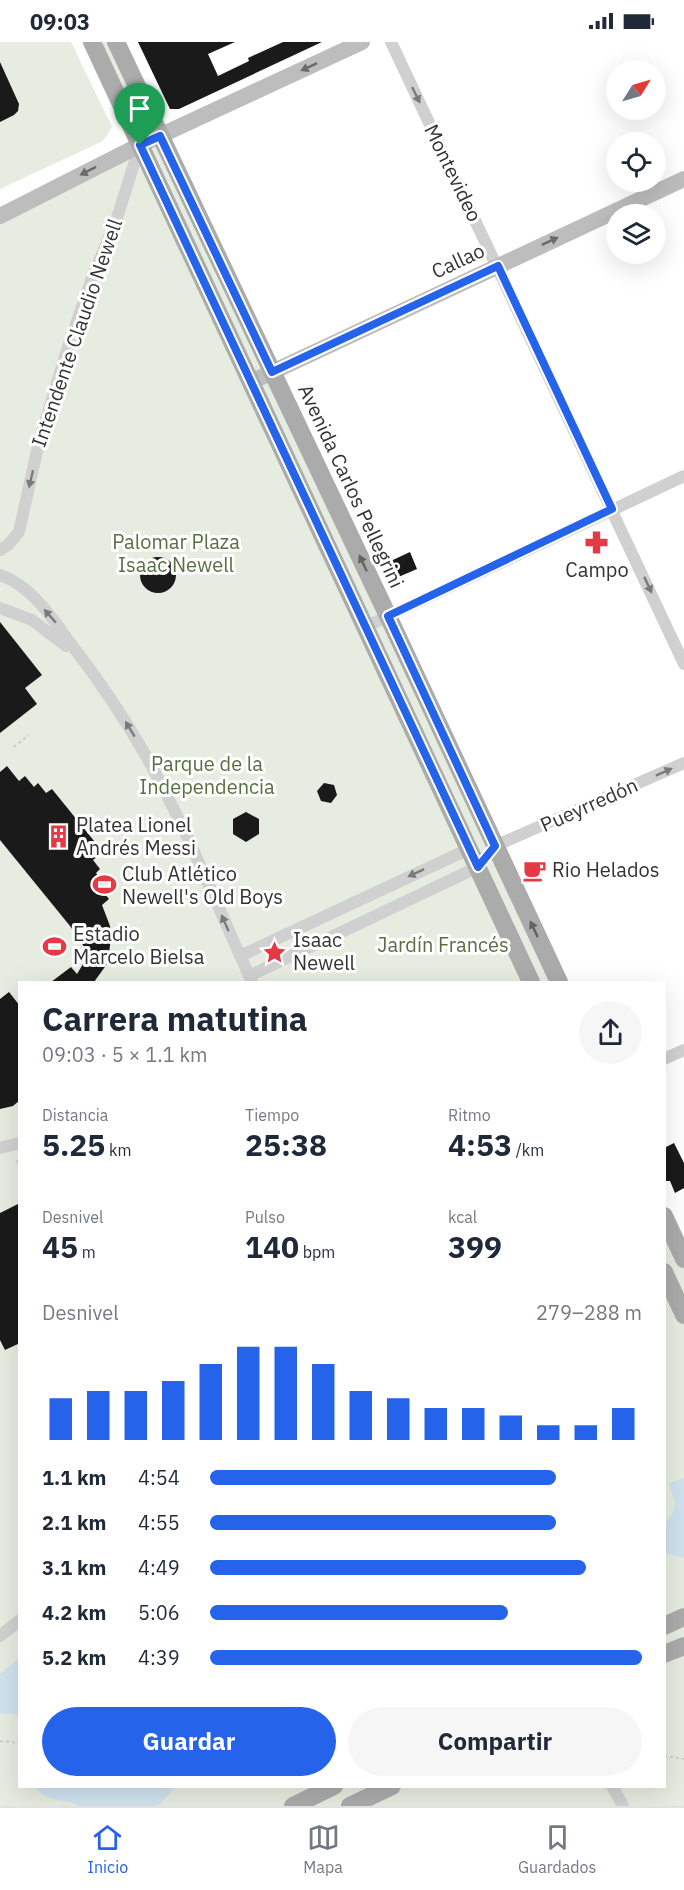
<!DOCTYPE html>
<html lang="es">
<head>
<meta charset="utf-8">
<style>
	:root { --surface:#fff; --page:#f6f6f7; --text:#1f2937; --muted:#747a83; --line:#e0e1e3; --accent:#2563eb }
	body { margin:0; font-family:"IBM Plex Sans",sans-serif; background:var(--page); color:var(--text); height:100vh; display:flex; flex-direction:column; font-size:22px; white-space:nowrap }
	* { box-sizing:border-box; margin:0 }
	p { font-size:20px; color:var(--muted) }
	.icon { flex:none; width:33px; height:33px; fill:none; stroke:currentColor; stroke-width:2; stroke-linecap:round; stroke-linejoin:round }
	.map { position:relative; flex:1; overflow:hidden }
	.panel { position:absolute; left:18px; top:939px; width:648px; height:807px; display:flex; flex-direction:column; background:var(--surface); border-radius:0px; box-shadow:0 6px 24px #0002 }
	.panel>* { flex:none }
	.needle { width:39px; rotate:53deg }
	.controls { position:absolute; left:606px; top:18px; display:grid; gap:12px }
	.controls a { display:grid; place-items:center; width:60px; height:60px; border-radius:50%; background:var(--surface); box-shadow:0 6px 24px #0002; font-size:30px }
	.pin { position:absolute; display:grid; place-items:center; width:51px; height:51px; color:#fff; margin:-62px -26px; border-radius:50% 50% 50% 0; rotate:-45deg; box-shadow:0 0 6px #0007 }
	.pin .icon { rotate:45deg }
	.round { display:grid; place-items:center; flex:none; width:63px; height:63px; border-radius:32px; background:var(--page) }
	.head { display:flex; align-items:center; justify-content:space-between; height:102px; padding:0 24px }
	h1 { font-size:33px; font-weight:700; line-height:45px }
	.stats { display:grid; grid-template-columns:repeat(3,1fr); gap:9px; height:102px; padding:6px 24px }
	.stats div { display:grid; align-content:center }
	.stats b { font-size:30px; font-weight:700 }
	.stats small { font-size:16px; font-weight:400 }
	.stats p { font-size:16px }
	.chart { height:168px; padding:12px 24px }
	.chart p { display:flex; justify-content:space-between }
	.chart svg { width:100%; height:108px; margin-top:6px; stroke:var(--accent); stroke-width:6 }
	.cta { display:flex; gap:12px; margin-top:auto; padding:12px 24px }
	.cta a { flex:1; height:69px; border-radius:36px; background:var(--accent); color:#fff; font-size:24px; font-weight:700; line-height:69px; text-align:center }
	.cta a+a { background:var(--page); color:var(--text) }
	ul { padding:0 24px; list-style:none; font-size:20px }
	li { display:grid; grid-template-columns:96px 72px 1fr; align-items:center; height:45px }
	li i { height:15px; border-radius:8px; background:var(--accent) }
	.status { display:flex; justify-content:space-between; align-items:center; height:42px; padding:0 30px; background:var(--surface); direction:ltr }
	.status svg { height:16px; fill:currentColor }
	.menu { display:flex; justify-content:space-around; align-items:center; height:84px; border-top:2px solid var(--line); background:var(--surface); font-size:16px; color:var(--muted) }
	.menu a { display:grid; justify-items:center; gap:3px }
	.menu .current { color:var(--accent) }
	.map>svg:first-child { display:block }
</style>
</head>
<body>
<div class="status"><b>09:03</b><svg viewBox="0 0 49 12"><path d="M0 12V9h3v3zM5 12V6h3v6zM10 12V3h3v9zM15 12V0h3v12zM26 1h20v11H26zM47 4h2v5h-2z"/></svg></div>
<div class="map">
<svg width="684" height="1764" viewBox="0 0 684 1764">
	<rect width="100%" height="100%" fill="#fff"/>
	<path fill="#e6ecdf" d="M0,0H71L112,85L103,99L0,147Z
		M92,0H116L559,940H20V1744H664L665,1174L684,1218V1764H0V174L140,103Z"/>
	<path fill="#cfe2ee" d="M684,1436V1516L665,1511V1481L673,1471L675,1461L669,1441Z
		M19,1616V1674C13,1670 7,1673 0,1671V1632Z
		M36,1744L147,1746L149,1745H175L162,1760L157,1764H79C62,1754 53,1764 35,1746Z"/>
	<path fill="#1a1a1a" d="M138,0H235L208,12L218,34L249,19L248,16L283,0H322L179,67H170Z
		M0,20L19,62L18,69L14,73L0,80Z
		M410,510L417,527L389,539L382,523Z
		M140 533a18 18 0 1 1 36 0a18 18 0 1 1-36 0Z
		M0,580L42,633L25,646L37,662L0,691Z
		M7,724L19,739L25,734L34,745L38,741L46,751L52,747L103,810L93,818L100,827L96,831L103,840L98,844L109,857L102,863L110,884L111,896L109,911L105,920L107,922L94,940H51L71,925L77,932L89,912L70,884L0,798V730Z
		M324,741L334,743L337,753L331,761L321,759L317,749Z
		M246,770L259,777V792L246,800L233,792V777Z
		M9,950L20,964V1058L13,1064L0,1067V957Z
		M674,1101L684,1121V1146L675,1151L670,1139H664V1106Z
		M20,1161V1301L5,1308L0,1298V1171Z"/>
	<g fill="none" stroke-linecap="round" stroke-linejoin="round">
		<path stroke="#cdcdcd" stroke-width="2" stroke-dasharray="3 3" stroke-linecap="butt" d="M14,705L29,693
			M16,1119L20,1121
			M0,1699L20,1701
			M664,1714L684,1717"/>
		<path stroke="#d0d0d0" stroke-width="12" d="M391,0L684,622
			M0,508L8,503L19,490L39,400L67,308L92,236L116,179L140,103
			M0,533C31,543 53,577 71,602C98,637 123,674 145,712C186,785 217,864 252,940
			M0,566L32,578L66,604
			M365,585L684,434
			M240,914L469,807
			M249,934L478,825L495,804L684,721
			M664,1017L684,1008
			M0,1106L20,1101
			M0,1594L20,1578
			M612,1744L623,1764"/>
		<path stroke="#bdbdbd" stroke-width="16" d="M0,174L140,103L362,0
			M251,340L684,137"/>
		<path stroke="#ababab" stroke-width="18" d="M92,0L531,940
			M116,0L388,574L559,940
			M664,1174L684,1217
			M664,1230L684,1273
			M664,1584L684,1575
			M664,1612L684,1604
			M293,1764L334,1744
			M350,1764L392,1744"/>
	</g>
	<defs><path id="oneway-solid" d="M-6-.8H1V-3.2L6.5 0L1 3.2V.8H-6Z" transform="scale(1.5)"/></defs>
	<g fill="#6a6a6a">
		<use href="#oneway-solid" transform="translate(309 25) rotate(155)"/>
		<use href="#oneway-solid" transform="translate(88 129) rotate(153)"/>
		<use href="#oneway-solid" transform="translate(550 199) rotate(-25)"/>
	</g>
	<g fill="#7a7a7a">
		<use href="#oneway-solid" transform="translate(416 53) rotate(64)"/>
		<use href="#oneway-solid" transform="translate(31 437) rotate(103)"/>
		<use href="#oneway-solid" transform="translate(648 543) rotate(65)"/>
		<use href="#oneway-solid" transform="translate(50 574) rotate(-131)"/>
		<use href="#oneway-solid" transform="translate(130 687) rotate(-121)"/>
		<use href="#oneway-solid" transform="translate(664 730) rotate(-24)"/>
		<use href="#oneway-solid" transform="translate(416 831) rotate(155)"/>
		<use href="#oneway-solid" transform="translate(225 881) rotate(-114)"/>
	</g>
	<g fill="#636363">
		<use href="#oneway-solid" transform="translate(363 521) rotate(-115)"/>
		<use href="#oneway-solid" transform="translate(534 887) rotate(-115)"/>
	</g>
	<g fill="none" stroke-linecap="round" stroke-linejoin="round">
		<defs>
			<path id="route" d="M160,94L272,330L498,224L612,467L388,574L495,804L478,825L140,103Z"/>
		</defs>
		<use href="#route" stroke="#fff" stroke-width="12"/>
		<use href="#route" stroke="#2563eb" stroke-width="8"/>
	</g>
	<defs>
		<symbol id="pharmacy-bare" viewBox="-9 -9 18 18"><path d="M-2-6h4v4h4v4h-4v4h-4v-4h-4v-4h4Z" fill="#e63946" stroke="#fff" stroke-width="2.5" paint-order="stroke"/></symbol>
		<symbol id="building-bare" viewBox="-9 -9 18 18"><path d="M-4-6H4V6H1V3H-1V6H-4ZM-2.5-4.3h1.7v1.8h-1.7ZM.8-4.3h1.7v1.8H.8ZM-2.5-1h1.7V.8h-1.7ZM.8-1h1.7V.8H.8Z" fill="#e63946" stroke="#fff" stroke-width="2.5" paint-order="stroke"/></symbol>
		<symbol id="cafe-bare" viewBox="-9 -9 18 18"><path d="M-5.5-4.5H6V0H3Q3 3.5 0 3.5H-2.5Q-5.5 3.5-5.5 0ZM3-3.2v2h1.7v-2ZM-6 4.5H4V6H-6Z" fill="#e63946" stroke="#fff" stroke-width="2.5" paint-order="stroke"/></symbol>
		<symbol id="stadium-bare" viewBox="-9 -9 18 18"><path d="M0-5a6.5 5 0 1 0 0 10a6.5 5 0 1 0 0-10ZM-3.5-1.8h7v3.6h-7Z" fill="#e63946" stroke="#fff" stroke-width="2.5" paint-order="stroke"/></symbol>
		<symbol id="sight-bare" viewBox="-9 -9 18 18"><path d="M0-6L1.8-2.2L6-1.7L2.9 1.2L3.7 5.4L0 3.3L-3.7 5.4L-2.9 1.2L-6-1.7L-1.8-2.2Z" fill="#e63946" stroke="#fff" stroke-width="2.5" paint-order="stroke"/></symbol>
	</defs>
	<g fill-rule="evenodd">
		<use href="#pharmacy-bare" x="580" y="484" width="33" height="33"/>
		<use href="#building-bare" x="42" y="778" width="33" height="33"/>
		<use href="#cafe-bare" x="518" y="812" width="33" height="33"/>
		<use href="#stadium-bare" x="88" y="826" width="33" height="33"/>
		<use href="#stadium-bare" x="38" y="888" width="33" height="33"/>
		<use href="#sight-bare" x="258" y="894" width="33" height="33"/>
	</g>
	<g text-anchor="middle" stroke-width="6" stroke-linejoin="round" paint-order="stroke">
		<g font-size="20" fill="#333" stroke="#fff">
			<text transform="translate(453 131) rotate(64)" y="7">Montevideo</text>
			<text transform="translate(458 219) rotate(-25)" y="7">Callao</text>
			<text transform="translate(77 291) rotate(-71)" y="7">Intendente Claudio Newell</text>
			<text transform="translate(351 444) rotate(65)" y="7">Avenida Carlos Pellegrini</text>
			<text transform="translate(589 763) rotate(-24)" y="7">Pueyrredón</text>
		</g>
		<g font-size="20" fill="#56703f" stroke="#fff">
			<text x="176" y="507">Palomar Plaza<tspan x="176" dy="23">Isaac Newell</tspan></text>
			<text x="207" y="729">Parque de la<tspan x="207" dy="23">Independencia</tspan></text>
			<text x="443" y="910">Jardín Francés</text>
		</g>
		<g font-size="20" fill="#333" stroke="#fff" text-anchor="start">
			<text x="597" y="535" text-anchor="middle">Campo</text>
			<text x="76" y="790">Platea Lionel<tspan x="76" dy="23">Andrés Messi</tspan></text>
			<text x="552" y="835">Rio Helados</text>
			<text x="122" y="839">Club Atlético<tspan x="122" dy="23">Newell's Old Boys</tspan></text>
			<text x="73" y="899">Estadio<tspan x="73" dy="23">Marcelo Bielsa</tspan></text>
			<text x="293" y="905">Isaac<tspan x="293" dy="23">Newell</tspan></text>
		</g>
	</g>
</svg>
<div class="controls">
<a><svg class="needle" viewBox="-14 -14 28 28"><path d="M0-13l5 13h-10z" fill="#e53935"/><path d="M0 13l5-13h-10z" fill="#747a83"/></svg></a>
<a><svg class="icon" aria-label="locate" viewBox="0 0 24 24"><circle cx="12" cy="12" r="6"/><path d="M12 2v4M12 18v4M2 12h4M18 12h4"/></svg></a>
<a><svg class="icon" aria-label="layers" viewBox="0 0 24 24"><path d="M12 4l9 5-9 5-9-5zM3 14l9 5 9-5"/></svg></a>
</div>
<div class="pin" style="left:140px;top:103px;background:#1e9e55"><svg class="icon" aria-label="arrive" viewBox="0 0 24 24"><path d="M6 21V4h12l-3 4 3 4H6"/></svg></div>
<section class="panel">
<div class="head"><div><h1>Carrera matutina</h1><p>09:03 · 5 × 1.1 km</p></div><a class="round"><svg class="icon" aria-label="share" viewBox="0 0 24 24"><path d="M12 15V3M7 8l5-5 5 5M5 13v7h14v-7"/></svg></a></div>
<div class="stats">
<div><p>Distancia</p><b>5.25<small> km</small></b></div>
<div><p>Tiempo</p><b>25:38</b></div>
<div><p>Ritmo</p><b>4:53<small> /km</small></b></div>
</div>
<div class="stats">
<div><p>Desnivel</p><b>45<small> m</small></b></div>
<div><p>Pulso</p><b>140<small> bpm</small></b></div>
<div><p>kcal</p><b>399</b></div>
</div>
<div class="chart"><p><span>Desnivel</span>279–288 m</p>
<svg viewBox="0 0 160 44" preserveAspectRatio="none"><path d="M5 44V27M15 44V24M25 44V24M35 44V20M45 44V13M55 44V6M65 44V6M75 44V13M85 44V24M95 44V27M105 44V31M115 44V31M125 44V34M135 44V38M145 44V38M155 44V31"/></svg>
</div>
<ul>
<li><b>1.1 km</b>4:54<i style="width:80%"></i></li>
<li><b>2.1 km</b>4:55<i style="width:80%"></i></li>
<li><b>3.1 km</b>4:49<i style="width:87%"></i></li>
<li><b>4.2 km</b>5:06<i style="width:69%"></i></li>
<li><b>5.2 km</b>4:39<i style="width:100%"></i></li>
</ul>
<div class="cta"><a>Guardar</a><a>Compartir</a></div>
</section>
</div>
<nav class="menu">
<a class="current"><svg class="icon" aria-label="home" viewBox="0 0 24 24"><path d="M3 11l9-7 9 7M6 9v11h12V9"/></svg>Inicio</a>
<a><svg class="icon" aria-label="map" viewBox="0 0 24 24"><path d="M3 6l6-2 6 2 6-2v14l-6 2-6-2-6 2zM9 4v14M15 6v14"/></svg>Mapa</a>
<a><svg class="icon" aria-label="saved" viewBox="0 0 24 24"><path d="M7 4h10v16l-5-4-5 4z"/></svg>Guardados</a>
</nav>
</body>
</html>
